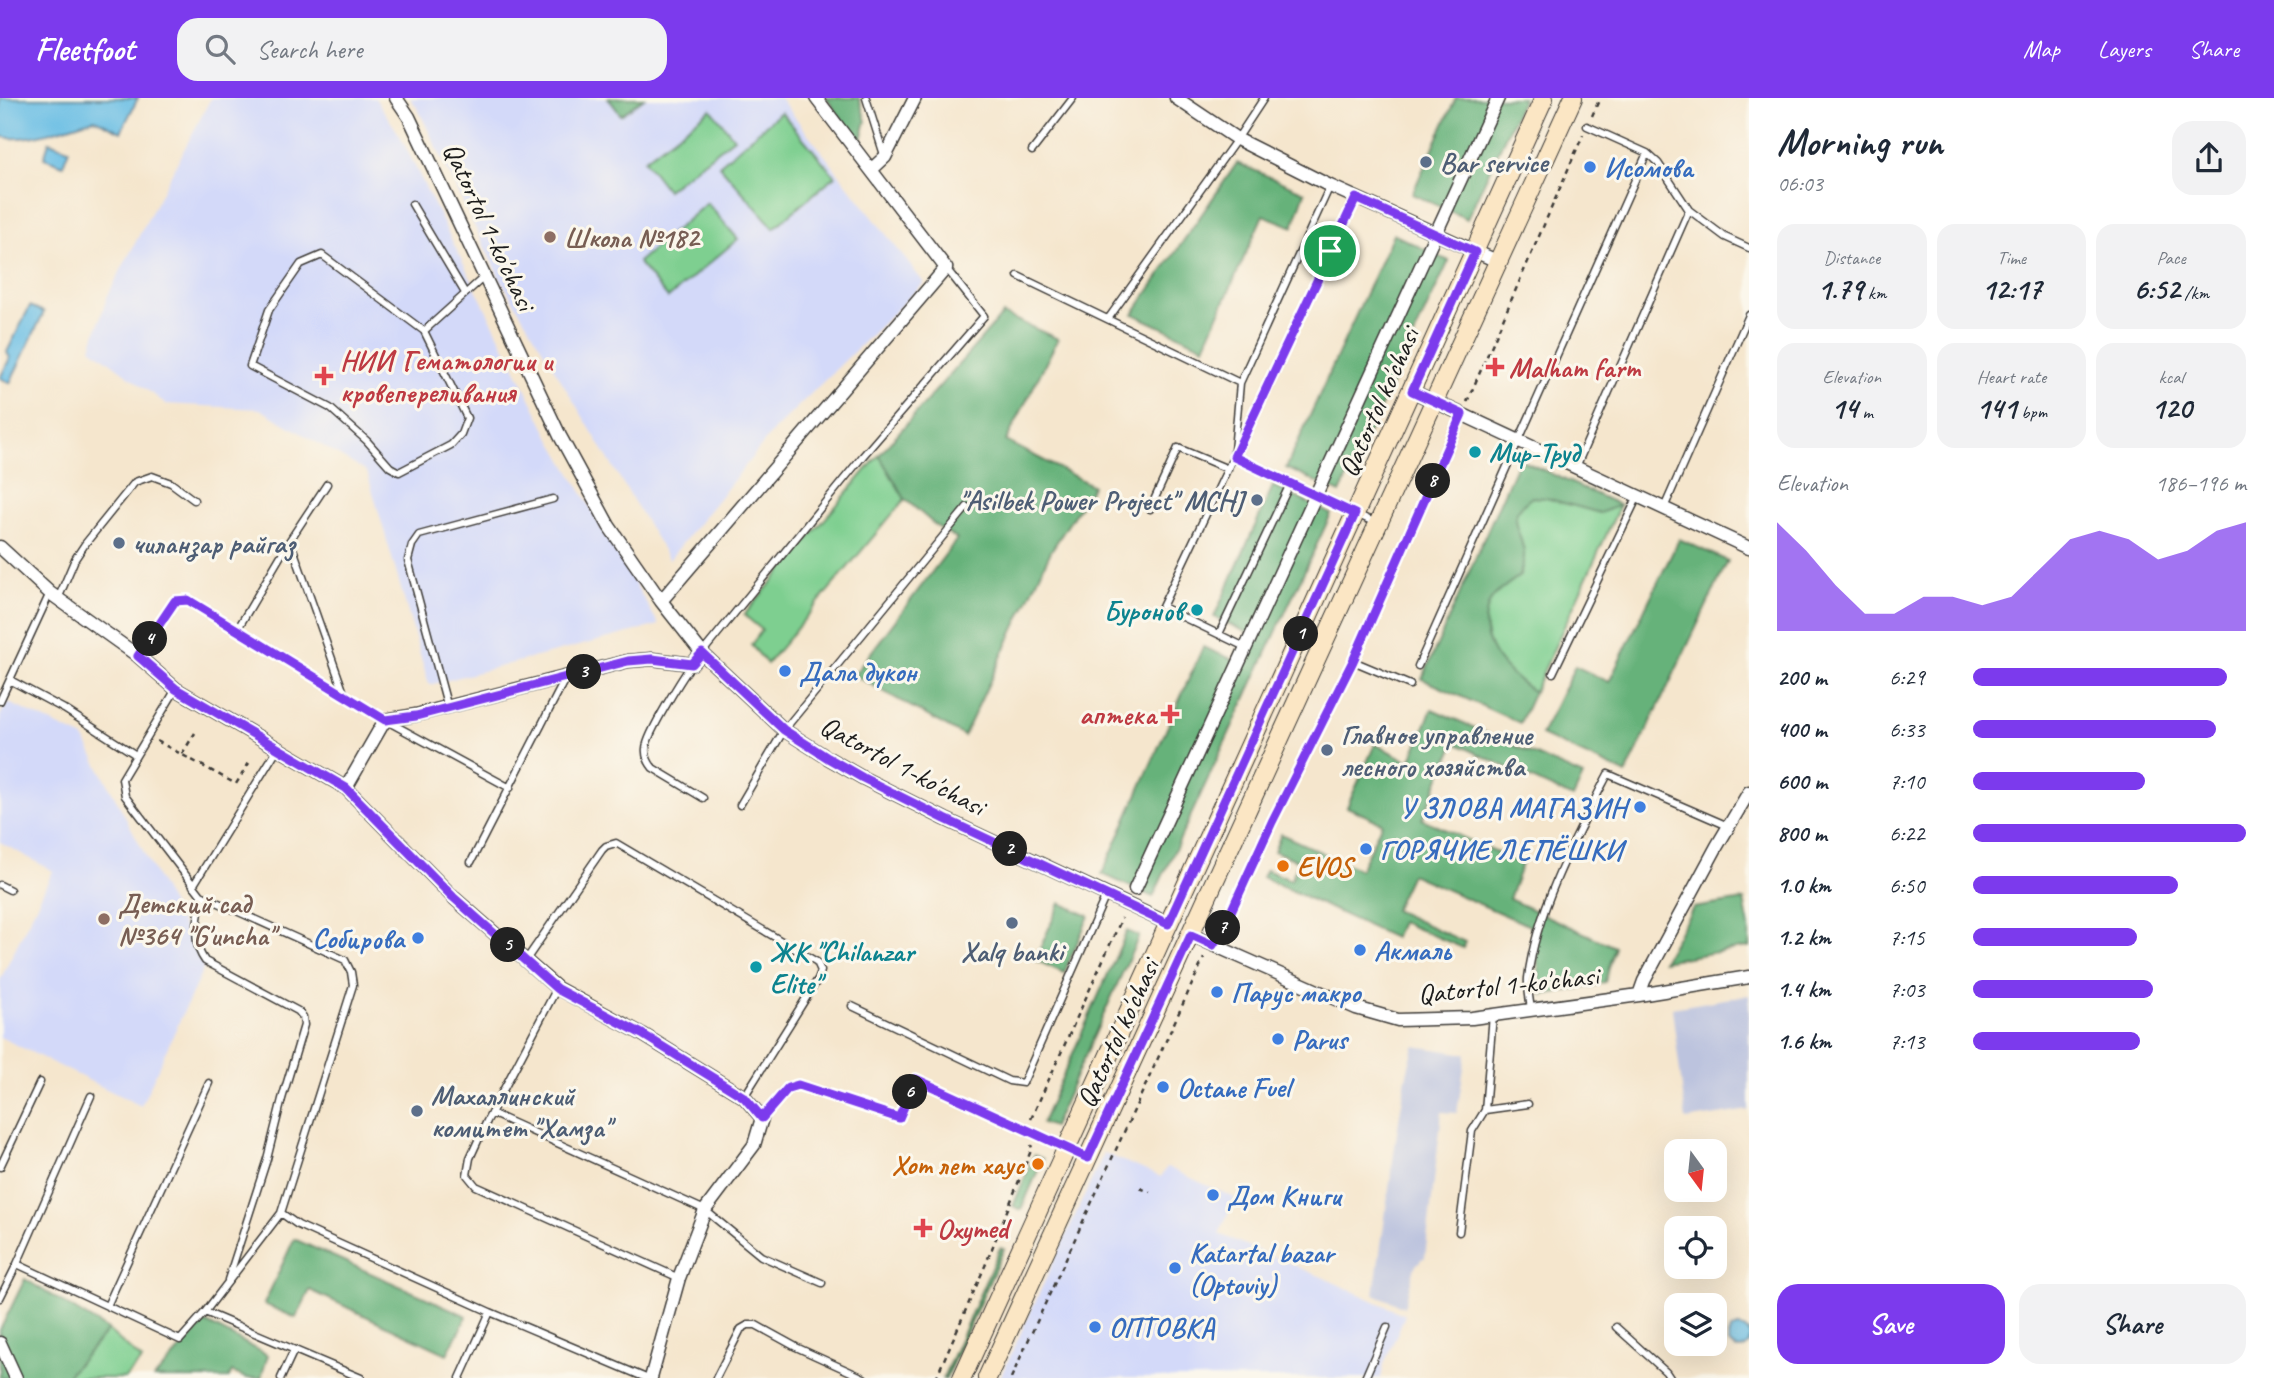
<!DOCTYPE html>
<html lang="en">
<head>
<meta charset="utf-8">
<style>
	:root { --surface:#fff; --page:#f2f2f3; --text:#1f2937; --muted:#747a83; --accent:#7c3aed }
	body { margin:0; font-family:Caveat,sans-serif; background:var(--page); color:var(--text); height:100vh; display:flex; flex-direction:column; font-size:26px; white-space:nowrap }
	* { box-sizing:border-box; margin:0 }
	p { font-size:23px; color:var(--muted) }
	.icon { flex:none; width:38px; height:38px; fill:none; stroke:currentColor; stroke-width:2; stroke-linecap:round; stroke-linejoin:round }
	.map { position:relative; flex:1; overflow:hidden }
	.details { display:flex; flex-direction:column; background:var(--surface); width:525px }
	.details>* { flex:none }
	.needle { width:46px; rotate:165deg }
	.buttons { position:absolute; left:1664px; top:1041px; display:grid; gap:14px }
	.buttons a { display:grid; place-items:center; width:63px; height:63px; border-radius:14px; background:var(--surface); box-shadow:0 7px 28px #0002; font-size:35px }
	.pin { position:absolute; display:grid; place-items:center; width:60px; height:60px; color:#fff; margin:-30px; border:4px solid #fff; border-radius:50%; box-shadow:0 2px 7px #0007 }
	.km { position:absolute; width:35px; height:35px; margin:-18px; border-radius:50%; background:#222; color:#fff; font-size:19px; line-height:35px; text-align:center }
	.round { display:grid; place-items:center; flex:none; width:74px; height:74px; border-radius:21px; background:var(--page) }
	.headline { display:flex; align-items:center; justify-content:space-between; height:119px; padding:0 28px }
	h1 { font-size:38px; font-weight:700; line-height:52px }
	.metrics { display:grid; grid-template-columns:repeat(3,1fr); gap:10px; height:119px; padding:7px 28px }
	.metrics div { display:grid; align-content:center; border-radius:18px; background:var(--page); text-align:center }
	.metrics b { font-size:30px; font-weight:700 }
	.metrics small { font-size:19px; font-weight:400 }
	.metrics p { font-size:19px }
	.chart { height:196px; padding:14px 28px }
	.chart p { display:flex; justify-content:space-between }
	.chart svg { width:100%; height:126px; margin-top:7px; fill:var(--accent); opacity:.7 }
	.cta { display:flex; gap:14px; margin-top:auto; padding:14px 28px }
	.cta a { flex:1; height:80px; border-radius:21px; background:var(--accent); color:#fff; font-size:28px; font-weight:700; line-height:80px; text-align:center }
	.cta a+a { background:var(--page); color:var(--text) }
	ul { padding:0 28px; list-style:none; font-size:23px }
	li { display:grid; grid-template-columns:112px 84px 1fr; align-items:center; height:52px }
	li i { height:18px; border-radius:9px; background:var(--accent) }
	header { display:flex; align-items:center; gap:42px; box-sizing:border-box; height:98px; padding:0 35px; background:var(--accent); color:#fff }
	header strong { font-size:33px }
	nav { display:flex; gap:38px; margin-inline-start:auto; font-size:24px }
	.search { width:490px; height:63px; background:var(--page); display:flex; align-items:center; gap:18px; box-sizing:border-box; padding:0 24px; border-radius:21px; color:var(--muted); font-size:26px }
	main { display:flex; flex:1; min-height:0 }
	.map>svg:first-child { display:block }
</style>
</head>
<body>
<header>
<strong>Fleetfoot</strong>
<div class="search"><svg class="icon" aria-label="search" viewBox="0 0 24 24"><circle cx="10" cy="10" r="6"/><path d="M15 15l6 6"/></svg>Search here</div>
<nav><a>Map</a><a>Layers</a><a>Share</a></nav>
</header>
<main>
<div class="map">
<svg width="1749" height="1280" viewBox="0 0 1749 1280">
	<rect width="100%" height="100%" fill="#fbf7ec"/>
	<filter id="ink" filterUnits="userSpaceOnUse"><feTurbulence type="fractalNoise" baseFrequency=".0143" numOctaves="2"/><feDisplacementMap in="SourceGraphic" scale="14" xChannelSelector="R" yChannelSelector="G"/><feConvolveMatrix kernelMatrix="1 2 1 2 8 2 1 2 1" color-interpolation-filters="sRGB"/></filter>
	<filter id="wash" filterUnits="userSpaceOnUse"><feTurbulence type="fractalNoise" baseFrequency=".00686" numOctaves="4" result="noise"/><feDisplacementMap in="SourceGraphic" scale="28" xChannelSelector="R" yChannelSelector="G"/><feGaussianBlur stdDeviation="1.57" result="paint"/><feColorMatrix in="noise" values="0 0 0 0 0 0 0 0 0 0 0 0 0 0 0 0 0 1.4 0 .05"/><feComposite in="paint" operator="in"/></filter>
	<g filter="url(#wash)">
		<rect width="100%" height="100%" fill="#f5e6cd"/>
		<path fill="#d3d9f9" d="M211,0H375L399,36L548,336L659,527L429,587L367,374L260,311L166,306L91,250L107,199Z
			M410,0H780L924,185L775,331L669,462L499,179L418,11Z
			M7,604L84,640L204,869L141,1008L0,939V882L53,773L0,744V618Z
			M1104,1055L1161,1079L1167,1069L1235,1100L1219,1136L1322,1179L1405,1217L1384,1266L1381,1280H1000Z"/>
		<path fill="#bcc3de" d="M1749,897V1012L1686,1022L1672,910Z
			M1414,948L1466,956L1457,1015L1442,1014L1425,1159L1415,1168L1404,1209L1374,1196L1397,1035L1406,980Z"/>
		<path fill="#7ecf90" stroke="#4d7656" stroke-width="2" d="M711,11L734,40L667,92L644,62Z
			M781,14L835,78L774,130L719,67Z
			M707,105L738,141L668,200L638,164Z
			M879,357L905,401L767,566L751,547L762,532L744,517Z
			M1532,399L1546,400L1600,415L1620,407L1534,594C1527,589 1518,584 1511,578C1494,561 1479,533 1488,508C1492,496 1509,485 1520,478C1521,471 1525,463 1524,455C1520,427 1502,421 1532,399Z
			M108,1232L142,1262L125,1280H65Z"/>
		<path fill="#66b27a" stroke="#41674b" stroke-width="2" d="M608,0H644L621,17Z
			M826,0H859L866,23L860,45Z
			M1456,0H1523L1467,121L1412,96Z
			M1237,65L1305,94L1293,129L1263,117L1204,249L1133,216Z
			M1393,136L1449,163L1340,395L1286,370Z
			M1003,216L1058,241L1006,343L1093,388L1051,453L964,638L854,577L957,441L935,427L905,401L879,357Z
			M1519,361L1620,407L1600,415L1546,400L1532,399C1502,421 1520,427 1524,455C1525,463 1521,471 1519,478C1509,486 1492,496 1488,508C1475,545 1507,576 1534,594L1520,625L1422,581Z
			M1273,388L1331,416L1153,799L1102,776L1203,549L1246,567L1257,539L1214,519Z
			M1679,441L1728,463L1626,676L1541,637L1575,568L1609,584Z
			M1432,611L1583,678L1573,700L1455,645L1422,721L1522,766L1509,801L1615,849L1605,884L1593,888L1542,897L1535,844L1530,828L1411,776L1394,812L1465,844L1463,850L1401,824L1394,840L1262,779L1266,772L1291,782L1299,763L1274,753L1281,736L1360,772L1382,725L1347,709L1375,646L1410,664Z
			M1744,802L1749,830V849L1663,863L1693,810Z
			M1060,805L1089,818L1064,875L1035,862Z
			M1127,833L1139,838L1053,1029L1042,1025Z
			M1034,1057L1043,1061L1021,1112L1013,1108Z
			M294,1141L467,1218L447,1256L310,1192L296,1220L264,1206Z
			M1000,1150L1004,1151L946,1280H943Z
			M25,1181L108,1232L65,1280H0V1232Z
			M205,1224L268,1257L261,1280H246L232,1274L229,1280H154Z"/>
		<path fill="#68bde4" stroke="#426c80" stroke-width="2" d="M0,0H138L121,34L95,21C70,27 24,47 0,38Z
			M49,44L69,51L63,67L44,60Z
			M30,208L44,214L10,285L0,280L10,260L7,254Z
			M1728 1240a11 11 0 1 1 22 0a11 11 0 1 1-22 0Z"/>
	</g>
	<g filter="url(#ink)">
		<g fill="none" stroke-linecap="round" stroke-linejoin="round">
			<defs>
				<path id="lane" d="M866,0L884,57
					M1587,28L1647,55L1658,65L1689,112L1725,139L1749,150
					M1032,53L1073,0
					M412,106L465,195
					M1018,178L1240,285L1330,88
					M1108,221L1237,41L1264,0
					M424,233L467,320L461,336L451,347L399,374L390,369L367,343L330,310L250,268L269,212L301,166L322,157L424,233L485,178
					M1234,353L1240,285
					M1233,359L1378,426
					M1576,369L1689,112
					M1664,410L1749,217
					M1150,411L1178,350L1228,371
					M290,442L345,598
					M58,501L75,461L85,446L135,384L152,378L171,385L194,402
					M237,532L290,442L327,386
					M1219,536L1290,386
					M1245,549L1162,509L1356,100
					M702,555L862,359L984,218L946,170
					M138,558L175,503L188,502L385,622L510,690
					M1353,563L1410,587
					M692,566C682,580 647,636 646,650C645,658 648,664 653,670L703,700
					M1418,568L1647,55
					M1553,575L1638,398
					M10,582L64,611L136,657
					M0,603L50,495
					M448,610L408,462L412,447L419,437L553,401
					M740,707L784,632L967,409
					M471,764L565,581
					M0,787L10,792
					M193,788L278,650
					M201,797C200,822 189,841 205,863L298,913L303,919L304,927L282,1001L267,1061L228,1182
					M526,862L602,752L606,748L616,745L817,864L821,873L818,881L744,999
					M557,890L487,1023L470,1060L467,1077L476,1088L679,1180
					M852,908L1009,983L1023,985L1106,797
					M1531,912C1530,902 1527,890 1528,880C1536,812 1577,736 1608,676L1728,728
					M1485,1012L1528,1006
					M491,1015L705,1112L761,1158L822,1185
					M762,1020L788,990L798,987L899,1020L916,981L1064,1049
					M0,1069L40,984
					M281,1115L298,1127L490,1214L646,1280
					M1459,1134L1472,1033L1485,1012L1493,917
					M17,1166L91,998
					M0,1200L17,1166L180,1242L205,1214L281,1115L353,887L351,874L345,862L201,797L125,698L122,681L176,591
					M107,1208L209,985
					M205,1214L361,1280
					M1616,1229L1666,1274L1670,1280
					M281,1280L294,1252
					M460,1280L490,1214
					M716,1280L741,1231L748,1227H756L796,1249L864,1280
					M1365,1280L1387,1229"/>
				<path id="street" d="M396,0L409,19L560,338L609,428L661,503L702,555L784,632L828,660L863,680L945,721L1169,826
					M816,0L871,72L885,59L915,0
					M1176,0L1237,41L1330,88L1499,164
					M1412,293L1749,450
					M0,449L50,495L138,558L176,591L346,690L453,799L557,890L642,936L744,999L762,1020L754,1047L705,1112L679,1180L651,1280
					M661,503L946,170L871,72
					M346,690L385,622L416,617L628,563L652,561L692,566L702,555
					M1135,791L1498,0
					M1191,837L1356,910L1398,922L1472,920L1639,897L1749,879
					M1639,897L1644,883L1717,748L1749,694
					M0,1245L16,1280"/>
				<path id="secondary" d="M962,1280L1544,0
					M987,1280L1573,0"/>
			</defs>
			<use href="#lane" stroke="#3d3a37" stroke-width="9"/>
			<use href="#street" stroke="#3d3a37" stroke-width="15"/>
			<use href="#secondary" stroke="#3d3a37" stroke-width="20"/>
			<path stroke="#3d3a37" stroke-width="2.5" stroke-dasharray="5 5" stroke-linecap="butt" d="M1592,18L1600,0
				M1467,304L1583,37
				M1357,554L1456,329
				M157,643L236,686L249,665
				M182,656L195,635
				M1221,834L1272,724L1348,572
				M1031,1021L1122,820
				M1140,1090L1150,1094
				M936,1280L985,1168L1032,1050L1031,1047
				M1011,1280L1204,860"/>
			<use href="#lane" stroke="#fff" stroke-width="6"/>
			<use href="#street" stroke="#fff" stroke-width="12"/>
			<use href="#secondary" stroke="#fbe6c4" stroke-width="18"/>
		</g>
	</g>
	<g fill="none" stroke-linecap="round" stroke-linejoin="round" filter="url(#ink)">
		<defs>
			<path id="route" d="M1356,100L1475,154L1412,293L1462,316L1353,563L1272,724L1223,831L1213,847L1191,837L1088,1060L916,981L899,1020L798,987L788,990L762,1020L744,999L642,936L557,891L453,799L346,690L176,591L138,558L175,503L188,502L385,622L416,618L628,563L652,561L692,566L702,555L784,632L828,660L863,680L945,721L1168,826L1355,416L1234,359Z"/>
		</defs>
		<use href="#route" stroke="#fff" stroke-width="14"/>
		<use href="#route" stroke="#7c3aed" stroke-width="9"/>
	</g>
	<g fill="#5c6f8a" stroke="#fbf7ec" stroke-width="2.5">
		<circle cx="1426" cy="64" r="7"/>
		<circle cx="1257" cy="402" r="7"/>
		<circle cx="119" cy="445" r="7"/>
		<circle cx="1327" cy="652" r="7"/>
		<circle cx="1012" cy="825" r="7"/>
		<circle cx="417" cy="1013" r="7"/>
	</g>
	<g fill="#3f7fe0" stroke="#fbf7ec" stroke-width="2.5">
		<circle cx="1590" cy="69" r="7"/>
		<circle cx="785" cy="573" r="7"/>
		<circle cx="1640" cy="709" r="7"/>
		<circle cx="1366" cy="751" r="7"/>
		<circle cx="418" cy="840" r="7"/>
		<circle cx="1360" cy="852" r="7"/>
		<circle cx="1217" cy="894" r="7"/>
		<circle cx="1278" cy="941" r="7"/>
		<circle cx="1163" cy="989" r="7"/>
		<circle cx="1213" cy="1097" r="7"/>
		<circle cx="1175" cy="1170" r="7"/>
		<circle cx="1095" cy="1229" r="7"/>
	</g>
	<g fill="#8d6e63" stroke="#fbf7ec" stroke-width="2.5">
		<circle cx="550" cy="139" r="7"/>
		<circle cx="104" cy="821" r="7"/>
	</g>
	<g fill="#e0444e" stroke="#fbf7ec" stroke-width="2.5">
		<path d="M1491.5 258.5h7v7h7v7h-7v7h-7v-7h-7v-7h7z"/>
		<path d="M320.5 267.5h7v7h7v7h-7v7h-7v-7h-7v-7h7z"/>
		<path d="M1166.5 605.5h7v7h7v7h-7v7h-7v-7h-7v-7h7z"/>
		<path d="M919.5 1119.5h7v7h7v7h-7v7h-7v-7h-7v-7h7z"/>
	</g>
	<g fill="#0f9aa8" stroke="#fbf7ec" stroke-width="2.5">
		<circle cx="1475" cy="354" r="7"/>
		<circle cx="1197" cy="512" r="7"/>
		<circle cx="756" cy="869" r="7"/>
	</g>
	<g fill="#e8710a" stroke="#fbf7ec" stroke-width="2.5">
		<circle cx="1283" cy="768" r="7"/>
		<circle cx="1038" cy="1066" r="7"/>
	</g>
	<g text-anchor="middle" stroke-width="6" stroke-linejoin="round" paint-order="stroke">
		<g font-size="28" font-weight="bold" fill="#4e5e75" stroke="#fbf7ec" text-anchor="start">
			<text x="1440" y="74">Bar service</text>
			<text x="1243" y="412" text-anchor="end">"Asilbek Power Project" MCHJ</text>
			<text x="133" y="455">чиланзар райгаз</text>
			<text x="1341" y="646">Главное управление<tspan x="1341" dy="32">лесного хозяйства</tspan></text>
			<text x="1012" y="863" text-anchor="middle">Xalq banki</text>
			<text x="431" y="1007">Махаллинский<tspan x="431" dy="32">комитет "Хамза"</tspan></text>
		</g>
		<g font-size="28" font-weight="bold" fill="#366cbe" stroke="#fbf7ec" text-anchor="start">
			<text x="1604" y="79">Исомова</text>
			<text x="799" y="583">Дала дукон</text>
			<text x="1626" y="719" text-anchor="end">У ЗЛОВА МАГАЗИН</text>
			<text x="1380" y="761">ГОРЯЧИЕ ЛЕПЁШКИ</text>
			<text x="404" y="850" text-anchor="end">Собирова</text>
			<text x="1374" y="862">Акмаль</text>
			<text x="1231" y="904">Парус макро</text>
			<text x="1292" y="951">Parus</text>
			<text x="1177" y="999">Octane Fuel</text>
			<text x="1227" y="1107">Дом Книги</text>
			<text x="1189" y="1164">Katartal bazar<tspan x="1189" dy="32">(Optoviy)</tspan></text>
			<text x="1109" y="1239">ОПТОВКА</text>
		</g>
		<g font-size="28" fill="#1c1c1c" stroke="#fbf7ec">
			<text transform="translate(490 128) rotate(65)" y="10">Qatortol 1-ko'chasi</text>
			<text transform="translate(1378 304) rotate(-66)" y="10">Qatortol ko'chasi</text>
			<text transform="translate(903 667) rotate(28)" y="10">Qatortol 1-ko'chasi</text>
			<text transform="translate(1508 886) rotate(-6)" y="10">Qatortol 1-ko'chasi</text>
			<text transform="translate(1117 935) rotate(-65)" y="10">Qatortol ko'chasi</text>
		</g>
		<g font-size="28" font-weight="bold" fill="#785e54" stroke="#fbf7ec" text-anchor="start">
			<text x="564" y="149">Школа №182</text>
			<text x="118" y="815">Детский сад<tspan x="118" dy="32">№364 "G'uncha"</tspan></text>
		</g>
		<g font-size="28" font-weight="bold" fill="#be3a42" stroke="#fbf7ec" text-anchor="start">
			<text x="340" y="272">НИИ Гематологии и<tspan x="340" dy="32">кровепереливания</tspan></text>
			<text x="1509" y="279">Malham farm</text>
			<text x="1156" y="626" text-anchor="end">аптека</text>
			<text x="937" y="1140">Oxymed</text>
		</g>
		<g font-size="28" font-weight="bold" fill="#0d838f" stroke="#fbf7ec" text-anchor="start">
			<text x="1489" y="364">Мир-Труд</text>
			<text x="1183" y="522" text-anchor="end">Буронов</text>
			<text x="770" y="863">ЖК "Chilanzar<tspan x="770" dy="32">Elite"</tspan></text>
		</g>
		<g font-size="28" font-weight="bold" fill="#c56008" stroke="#fbf7ec" text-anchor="start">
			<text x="1297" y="778">EVOS</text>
			<text x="1024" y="1076" text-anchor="end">Хот лет хаус</text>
		</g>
	</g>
</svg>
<div class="buttons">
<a><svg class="needle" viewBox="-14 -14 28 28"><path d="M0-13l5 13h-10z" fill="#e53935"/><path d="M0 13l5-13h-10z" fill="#747a83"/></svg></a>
<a><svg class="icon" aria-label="locate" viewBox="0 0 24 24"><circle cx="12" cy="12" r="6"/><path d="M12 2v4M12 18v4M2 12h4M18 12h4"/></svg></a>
<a><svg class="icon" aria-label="layers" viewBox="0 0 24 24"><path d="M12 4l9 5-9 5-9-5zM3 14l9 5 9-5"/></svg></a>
</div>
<div class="pin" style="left:1330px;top:153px;background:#1e9e55"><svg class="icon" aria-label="arrive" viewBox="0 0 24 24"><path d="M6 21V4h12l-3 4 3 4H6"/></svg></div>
<b class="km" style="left:1301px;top:536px">1</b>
<b class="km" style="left:1010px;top:751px">2</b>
<b class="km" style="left:584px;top:574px">3</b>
<b class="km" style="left:150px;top:541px">4</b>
<b class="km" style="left:508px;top:847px">5</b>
<b class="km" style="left:910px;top:994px">6</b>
<b class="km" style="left:1223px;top:830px">7</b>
<b class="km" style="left:1433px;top:383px">8</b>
</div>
<section class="details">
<div class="headline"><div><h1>Morning run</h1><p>06:03</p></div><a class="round"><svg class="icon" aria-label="share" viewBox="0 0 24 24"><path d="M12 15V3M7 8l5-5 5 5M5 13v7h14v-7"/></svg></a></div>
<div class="metrics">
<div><p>Distance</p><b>1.79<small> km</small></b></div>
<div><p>Time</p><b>12:17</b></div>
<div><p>Pace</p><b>6:52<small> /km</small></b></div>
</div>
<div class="metrics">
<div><p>Elevation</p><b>14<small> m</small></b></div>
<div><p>Heart rate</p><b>141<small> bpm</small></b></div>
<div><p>kcal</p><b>120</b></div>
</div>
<div class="chart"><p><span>Elevation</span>186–196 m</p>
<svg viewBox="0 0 160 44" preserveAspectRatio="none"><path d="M0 44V6L10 16L20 28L30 38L40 38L50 32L60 32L70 35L80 32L90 22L100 12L110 9L120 12L130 19L140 16L150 9L160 6V44z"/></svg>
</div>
<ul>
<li><b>200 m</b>6:29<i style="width:93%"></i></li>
<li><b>400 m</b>6:33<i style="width:89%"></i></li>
<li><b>600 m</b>7:10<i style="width:63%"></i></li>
<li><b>800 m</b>6:22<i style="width:100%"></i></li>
<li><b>1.0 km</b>6:50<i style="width:75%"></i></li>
<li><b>1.2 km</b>7:15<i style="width:60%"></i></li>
<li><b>1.4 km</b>7:03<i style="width:66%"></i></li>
<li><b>1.6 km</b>7:13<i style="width:61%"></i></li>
</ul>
<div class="cta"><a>Save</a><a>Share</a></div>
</section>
</main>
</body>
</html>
